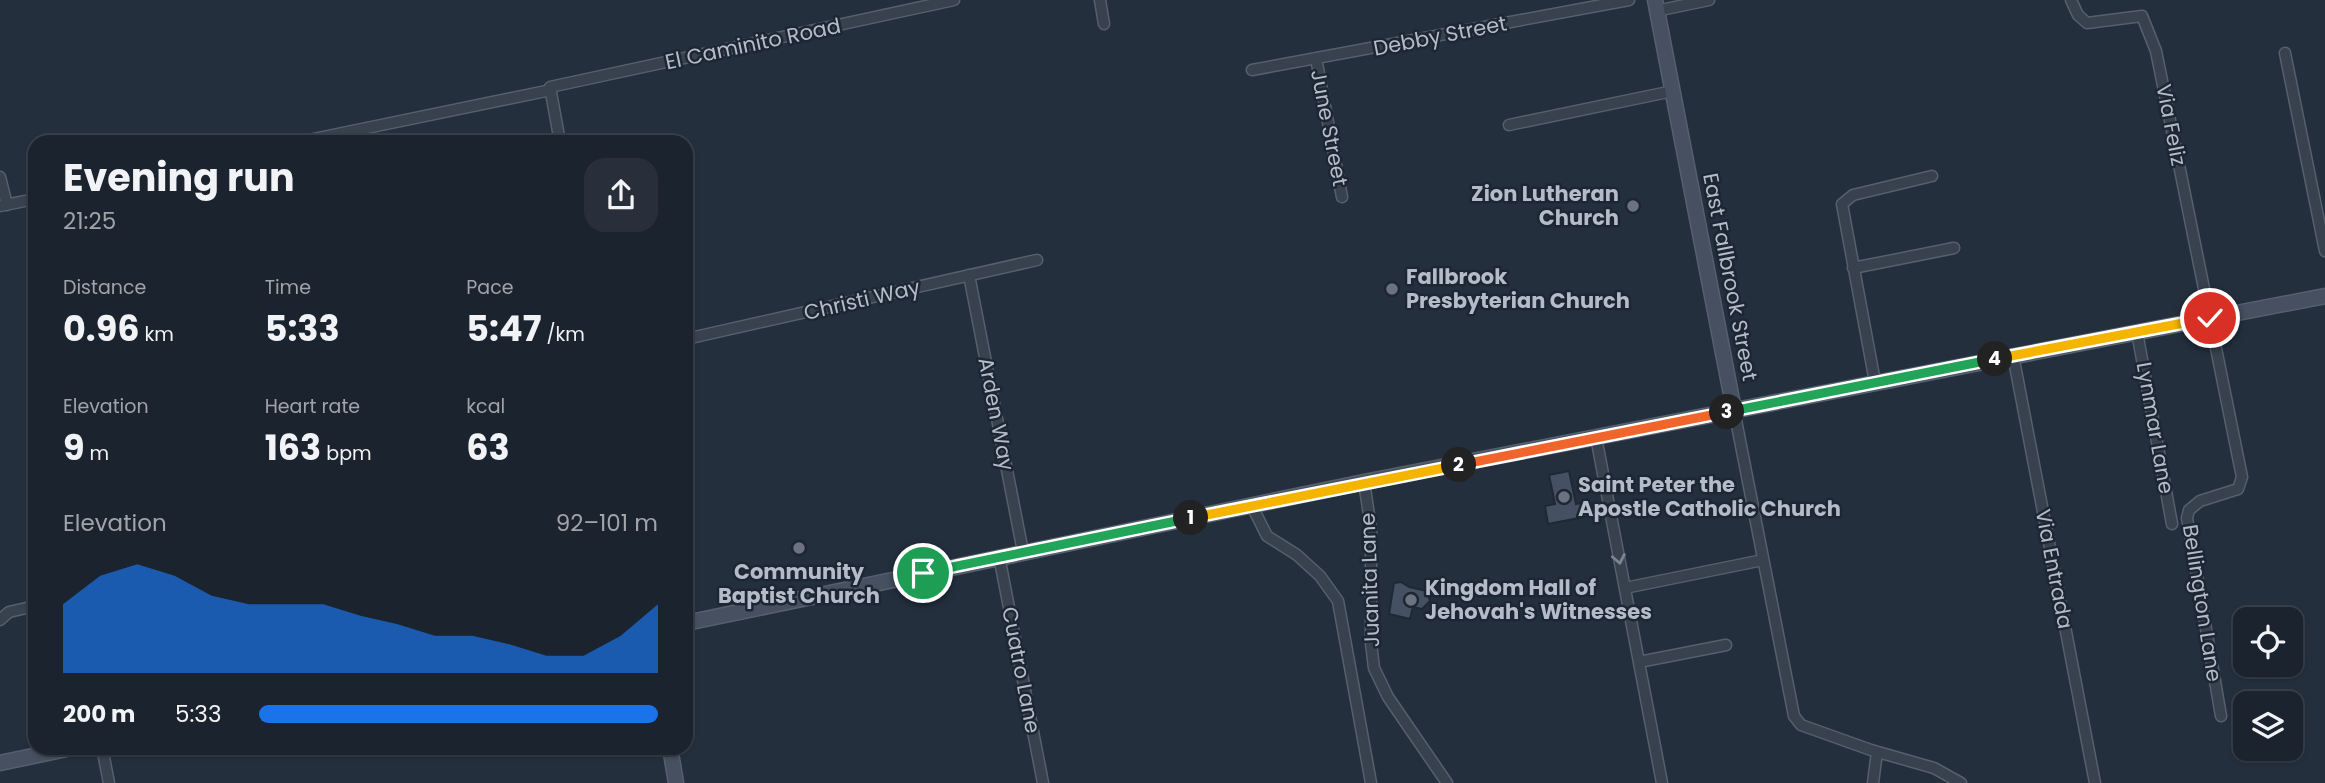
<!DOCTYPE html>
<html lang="en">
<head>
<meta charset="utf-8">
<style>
	:root { --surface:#1b232e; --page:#282f3a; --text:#f1f3f6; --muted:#a0a4aa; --line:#39404a; --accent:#1a73e8 }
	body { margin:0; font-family:Poppins,sans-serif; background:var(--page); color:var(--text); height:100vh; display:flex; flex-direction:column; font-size:26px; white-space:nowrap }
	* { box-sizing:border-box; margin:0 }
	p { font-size:23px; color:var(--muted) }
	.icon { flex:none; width:38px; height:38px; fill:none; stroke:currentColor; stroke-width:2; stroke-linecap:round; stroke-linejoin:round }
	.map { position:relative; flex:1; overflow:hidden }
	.panel { position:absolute; left:28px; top:135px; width:665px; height:620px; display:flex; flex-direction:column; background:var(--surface); border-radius:21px; box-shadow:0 2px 5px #0004,0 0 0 2px var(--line) }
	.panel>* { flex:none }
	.controls { position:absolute; left:2233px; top:607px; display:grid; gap:14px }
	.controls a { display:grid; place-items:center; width:70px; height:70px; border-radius:14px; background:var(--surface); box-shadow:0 2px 5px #0004,0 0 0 2px var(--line); font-size:35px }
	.pin { position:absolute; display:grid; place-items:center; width:60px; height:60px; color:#fff; margin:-30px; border:4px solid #fff; border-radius:50%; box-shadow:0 2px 7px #0007 }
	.km { position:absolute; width:35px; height:35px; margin:-18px; border-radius:50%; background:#222; color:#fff; font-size:19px; line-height:35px; text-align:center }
	.round { display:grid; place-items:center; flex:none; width:74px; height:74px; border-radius:21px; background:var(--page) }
	.head { display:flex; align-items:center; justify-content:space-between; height:119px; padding:0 35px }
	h1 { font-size:38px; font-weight:700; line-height:52px }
	.stats { display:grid; grid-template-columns:repeat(3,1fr); gap:10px; height:119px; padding:7px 35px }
	.stats div { display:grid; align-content:center }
	.stats b { font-size:35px; font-weight:700 }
	.stats small { font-size:19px; font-weight:400 }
	.stats p { font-size:19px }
	.chart { height:196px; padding:14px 35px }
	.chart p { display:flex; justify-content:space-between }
	.chart svg { width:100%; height:126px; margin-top:7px; fill:var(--accent); opacity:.7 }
	ul { padding:0 35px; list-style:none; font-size:23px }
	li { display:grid; grid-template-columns:112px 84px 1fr; align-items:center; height:52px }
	li i { height:18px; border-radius:9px; background:var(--accent) }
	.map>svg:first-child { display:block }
</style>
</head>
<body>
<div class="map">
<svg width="2325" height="783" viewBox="0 0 2325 783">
	<rect width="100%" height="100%" fill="#242f3e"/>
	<path fill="#455162" stroke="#1f2835" stroke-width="2" d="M1569,471L1576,504L1586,502L1589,516L1548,524L1545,506L1555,504L1549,475Z
		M1401,582L1409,587L1427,591L1430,601L1422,609L1413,607L1410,619L1389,614L1394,583Z"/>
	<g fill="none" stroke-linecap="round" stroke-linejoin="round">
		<defs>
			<path id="street" d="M1100,0L1104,24
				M2071,0L2078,15L2087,23L2142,16L2156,51L2242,477L2238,489L2200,501L2189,510L2187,518L2221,716
				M1656,11L1709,0
				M2285,53L2325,251
				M1316,58L1342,197
				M1252,70L1629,0
				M1509,125L1673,91
				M299,142L551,90
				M560,142L550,87L954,0
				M0,177L7,205
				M0,206L35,199
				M1853,268L1954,248
				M969,275L1023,552
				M2137,332L2172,524
				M686,339L1037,260
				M2013,355L2095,783
				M1875,382L1842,204L1853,195L1932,176
				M1734,410L1794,716L1801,725L1871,750L1934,768L1961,783
				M1596,437L1662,783
				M1364,482L1371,528V643L1374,668L1388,697L1447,783
				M1252,506L1267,536L1297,555L1320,576L1338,601L1371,783
				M999,556L1043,783
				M1625,588L1763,560
				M0,620L9,612L35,606
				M1639,662L1726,645
				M102,747L109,783
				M1873,783L1877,752"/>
			<path id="secondary" d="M1655,0L1734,410
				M686,623L1364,482L2325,296
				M670,747L676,783
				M0,763L76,747"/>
		</defs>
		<use href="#street" stroke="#565f6c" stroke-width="13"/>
		<use href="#secondary" stroke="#565f6c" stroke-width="17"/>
		<use href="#street" stroke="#38414e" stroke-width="10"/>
		<use href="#secondary" stroke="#465061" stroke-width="14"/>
	</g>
	<defs><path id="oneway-chevron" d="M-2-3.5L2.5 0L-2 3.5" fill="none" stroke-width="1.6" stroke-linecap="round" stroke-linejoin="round" transform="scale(1.75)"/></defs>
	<use stroke="#7c8592" href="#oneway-chevron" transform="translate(1619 559) rotate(79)"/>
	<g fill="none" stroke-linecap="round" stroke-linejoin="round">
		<defs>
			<path id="split-1" d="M923,573L1191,518"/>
			<path id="split-2" d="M1191,518L1459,465"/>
			<path id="split-3" d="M1459,465L1727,412"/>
			<path id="split-4" d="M1727,412L1995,359"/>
			<path id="split-5" d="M1995,359L2210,318"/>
		</defs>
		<use href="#split-1" stroke="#fff" stroke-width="14"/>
		<use href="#split-2" stroke="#fff" stroke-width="14"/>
		<use href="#split-3" stroke="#fff" stroke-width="14"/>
		<use href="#split-4" stroke="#fff" stroke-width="14"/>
		<use href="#split-5" stroke="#fff" stroke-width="14"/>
		<use href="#split-1" stroke="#22a559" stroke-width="9"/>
		<use href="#split-2" stroke="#f5b400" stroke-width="9"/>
		<use href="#split-3" stroke="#f0652b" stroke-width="9"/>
		<use href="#split-4" stroke="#22a559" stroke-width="9"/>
		<use href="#split-5" stroke="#f5b400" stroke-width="9"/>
	</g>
	<g fill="#6b7280" stroke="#1d2633" stroke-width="2.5">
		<circle cx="1633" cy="206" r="7"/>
		<circle cx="1392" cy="289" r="7"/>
		<circle cx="1564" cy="497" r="7"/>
		<circle cx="799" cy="548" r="7"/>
		<circle cx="1411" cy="600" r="7"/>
	</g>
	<g text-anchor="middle" stroke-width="5" stroke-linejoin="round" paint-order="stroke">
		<g font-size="21" fill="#b4bcc9" stroke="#1d2633">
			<text transform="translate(1440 36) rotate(-11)" y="7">Debby Street</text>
			<text transform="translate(753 44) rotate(-12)" y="7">El Caminito Road</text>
			<text transform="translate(2171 125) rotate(79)" y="7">Via Feliz</text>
			<text transform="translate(1329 128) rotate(79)" y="7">June Street</text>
			<text transform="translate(1730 277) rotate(79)" y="7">East Fallbrook Street</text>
			<text transform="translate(862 300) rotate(-13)" y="7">Christi Way</text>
			<text transform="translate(996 414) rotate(79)" y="7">Arden Way</text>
			<text transform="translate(2155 428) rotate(80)" y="7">Lynmar Lane</text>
			<text transform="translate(2054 569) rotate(79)" y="7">Via Entrada</text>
			<text transform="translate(1370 580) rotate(-92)" y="7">Juanita Lane</text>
			<text transform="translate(2202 603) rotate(81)" y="7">Bellington Lane</text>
			<text transform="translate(1021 670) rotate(79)" y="7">Cuatro Lane</text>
		</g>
		<g font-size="21" font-weight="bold" fill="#b4bcc9" stroke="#1d2633" text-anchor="start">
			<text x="1619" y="201" text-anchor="end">Zion Lutheran<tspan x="1619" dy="24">Church</tspan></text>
			<text x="1406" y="284">Fallbrook<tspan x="1406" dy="24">Presbyterian Church</tspan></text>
			<text x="1578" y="492">Saint Peter the<tspan x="1578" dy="24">Apostle Catholic Church</tspan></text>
			<text x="799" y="579" text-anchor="middle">Community<tspan x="799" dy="24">Baptist Church</tspan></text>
			<text x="1425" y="595">Kingdom Hall of<tspan x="1425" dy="24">Jehovah's Witnesses</tspan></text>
		</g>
	</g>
</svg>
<div class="controls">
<a><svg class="icon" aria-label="locate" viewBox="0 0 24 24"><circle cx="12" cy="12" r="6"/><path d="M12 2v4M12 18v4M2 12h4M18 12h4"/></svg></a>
<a><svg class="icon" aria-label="layers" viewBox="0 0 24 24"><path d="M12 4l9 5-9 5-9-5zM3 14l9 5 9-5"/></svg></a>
</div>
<div class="pin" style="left:923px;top:573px;background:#1e9e55"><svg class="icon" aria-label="arrive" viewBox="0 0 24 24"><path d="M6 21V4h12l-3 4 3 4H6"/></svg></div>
<div class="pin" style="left:2210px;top:318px;background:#d93025"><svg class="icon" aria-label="check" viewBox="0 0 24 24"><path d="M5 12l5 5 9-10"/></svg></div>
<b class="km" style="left:1191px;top:518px">1</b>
<b class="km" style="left:1459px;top:465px">2</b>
<b class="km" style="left:1727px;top:412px">3</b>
<b class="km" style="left:1995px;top:359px">4</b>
<section class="panel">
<div class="head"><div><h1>Evening run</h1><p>21:25</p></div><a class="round"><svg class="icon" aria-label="share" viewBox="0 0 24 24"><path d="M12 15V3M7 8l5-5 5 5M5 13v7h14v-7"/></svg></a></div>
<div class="stats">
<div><p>Distance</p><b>0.96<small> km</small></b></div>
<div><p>Time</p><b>5:33</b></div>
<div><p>Pace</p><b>5:47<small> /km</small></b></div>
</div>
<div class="stats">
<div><p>Elevation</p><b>9<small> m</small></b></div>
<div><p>Heart rate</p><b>163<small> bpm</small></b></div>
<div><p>kcal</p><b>63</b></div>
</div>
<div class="chart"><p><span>Elevation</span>92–101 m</p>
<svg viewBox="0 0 160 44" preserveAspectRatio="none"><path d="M0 44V20L10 10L20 6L30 10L40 17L50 20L60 20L70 20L80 24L90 27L100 31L110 31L120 34L130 38L140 38L150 31L160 20V44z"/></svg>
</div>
<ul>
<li><b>200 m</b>5:33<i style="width:100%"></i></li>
</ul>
</section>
</div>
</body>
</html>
